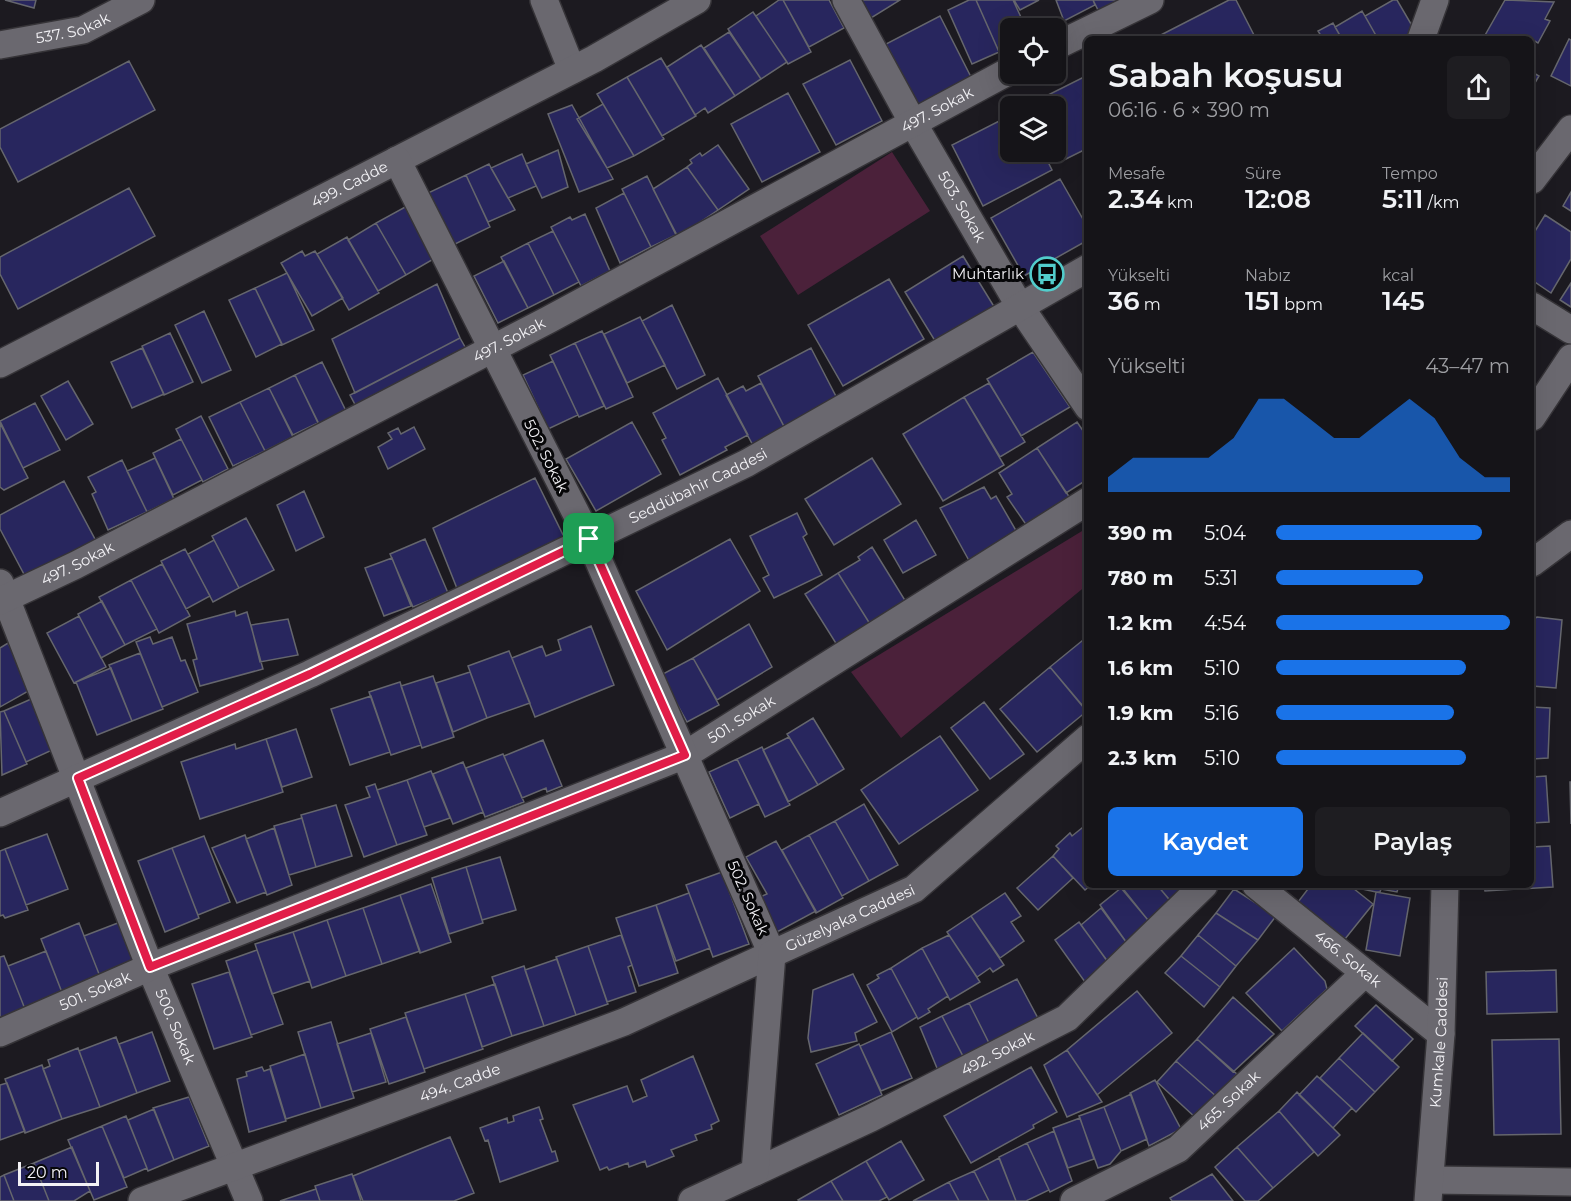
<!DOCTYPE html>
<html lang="tr">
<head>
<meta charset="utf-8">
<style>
	:root { --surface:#151418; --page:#1e1d21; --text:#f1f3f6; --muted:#9d9ea2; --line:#343337; --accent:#1a73e8 }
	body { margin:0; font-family:Montserrat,sans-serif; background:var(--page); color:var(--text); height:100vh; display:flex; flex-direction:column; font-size:22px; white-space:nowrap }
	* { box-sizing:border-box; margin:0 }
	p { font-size:20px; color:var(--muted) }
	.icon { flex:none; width:33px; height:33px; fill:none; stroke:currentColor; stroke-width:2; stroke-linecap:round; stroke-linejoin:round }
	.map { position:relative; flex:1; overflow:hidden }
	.sheet { position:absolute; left:1084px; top:36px; width:450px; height:852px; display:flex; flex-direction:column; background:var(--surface); border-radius:9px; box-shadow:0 6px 24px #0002,0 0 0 2px var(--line) }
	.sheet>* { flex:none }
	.tools { position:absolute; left:1000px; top:18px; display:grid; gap:12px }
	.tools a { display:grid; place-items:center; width:66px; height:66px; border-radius:9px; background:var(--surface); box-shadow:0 6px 24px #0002,0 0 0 2px var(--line); font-size:30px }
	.scale { position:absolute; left:18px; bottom:15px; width:81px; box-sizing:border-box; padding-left:6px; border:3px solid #f3f2f6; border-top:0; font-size:16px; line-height:21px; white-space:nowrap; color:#f3f2f6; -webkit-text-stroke:4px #060608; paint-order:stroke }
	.pin { position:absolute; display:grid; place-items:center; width:51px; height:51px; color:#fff; margin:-26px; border-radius:12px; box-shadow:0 3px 9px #0006 }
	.round { display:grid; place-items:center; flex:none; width:63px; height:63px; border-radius:9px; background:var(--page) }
	.overview { display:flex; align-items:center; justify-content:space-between; height:102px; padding:0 24px }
	h1 { font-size:33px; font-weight:600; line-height:45px }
	.metrics { display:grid; grid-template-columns:repeat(3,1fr); gap:9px; height:102px; padding:6px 24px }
	.metrics div { display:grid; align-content:center }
	.metrics b { font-size:26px; font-weight:600 }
	.metrics small { font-size:16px; font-weight:400 }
	.metrics p { font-size:16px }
	.chart { height:168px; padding:12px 24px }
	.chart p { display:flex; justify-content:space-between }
	.chart svg { width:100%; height:108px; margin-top:6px; fill:var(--accent); opacity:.7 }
	.button { display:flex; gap:12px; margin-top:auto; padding:12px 24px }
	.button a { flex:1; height:69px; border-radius:9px; background:var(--accent); color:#fff; font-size:24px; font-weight:600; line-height:69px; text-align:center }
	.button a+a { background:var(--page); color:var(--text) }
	ul { padding:0 24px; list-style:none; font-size:20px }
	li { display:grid; grid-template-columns:96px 72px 1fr; align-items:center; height:45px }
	li i { height:15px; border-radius:8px; background:var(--accent) }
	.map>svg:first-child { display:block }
</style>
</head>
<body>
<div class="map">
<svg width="1571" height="1201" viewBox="0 0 1571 1201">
	<rect width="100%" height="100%" fill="#1c1a20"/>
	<path fill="#4b213a" d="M892,152L930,211L798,295L760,236Z
		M1087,528V585L901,738L851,672Z"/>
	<path fill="#28265e" stroke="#65666d" stroke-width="1.5" d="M5,0H36L34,8Z
		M779,0H783L811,52L788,64L756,16Z
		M783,0H829L844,28L809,47Z
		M860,0H900L871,18Z
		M969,0H976L999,52L972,64L948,10Z
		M976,0H1013L1026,28H1011V49L1000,54Z
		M1014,0H1039L1020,10Z
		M1056,0H1093L1095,5L1064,21Z
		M1093,0H1123L1099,12Z
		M1229,0H1236L1256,39H1153Z
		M1393,0H1397L1414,29L1409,39H1378L1365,16Z
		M1505,0L1554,2L1545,19L1550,21L1538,43L1533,40L1532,43V39L1484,37Z
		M1362,11L1378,39H1342L1335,27Z
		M753,12L787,62L761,79L728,29Z
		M940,16L972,79L918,106L886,44Z
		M1333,23L1342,39H1323L1318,31Z
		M729,32L761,79L735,96L704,48Z
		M1569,39L1571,40V86L1551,76Z
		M701,45L735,96L708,113L705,108L695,115L667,67Z
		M661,58L696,116L662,136L627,77Z
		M850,60L882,121L836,145L803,84Z
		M129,61L155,110L18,182L0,147V129Z
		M1532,72L1539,76L1532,88Z
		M1088,75V148L1062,161L1056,149V106H1034L1032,103Z
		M627,77L664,139L634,156L597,94Z
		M788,93L820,152L762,182L731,124Z
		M603,104L634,156L607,168L577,119Z
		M572,105L613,179L579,192L548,114Z
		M1011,115V152H1043L1052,170L983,206L952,145Z
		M718,145L749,189L718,210L687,167L692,163L690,160L700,153L702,156Z
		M558,150L568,187L542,198L526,164Z
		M522,154L536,186L508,198L491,168Z
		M489,164L515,210L488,222L466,175Z
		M687,167L718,210L678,237L653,189Z
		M466,175L490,227L453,245L428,193Z
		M647,176L676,235L651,247L622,189Z
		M1060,179L1088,228V240L1024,276L991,218Z
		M129,188L155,236L18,309L0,274V257Z
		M1571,192V211L1563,206Z
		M624,193L651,247L620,263L596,208Z
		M407,206L437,257L406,275L376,223Z
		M585,214L610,271L581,286L551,227L570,217L572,220Z
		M1545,215L1571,232V259L1551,293L1532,280V236Z
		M376,223L406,275L378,291L348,240Z
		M553,231L579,282L554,295L528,243Z
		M347,237L379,293L349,310L317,254Z
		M528,243L554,295L528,308L501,257Z
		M302,251L305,256L315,251L343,298L312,316L281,263Z
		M963,256L998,313L940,349L905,292Z
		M504,261L528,308L498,323L474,276Z
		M287,273L314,330L282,345L255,288Z
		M889,279L924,339L843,386L808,325Z
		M1571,283V307L1560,300Z
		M437,284L460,338L355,393L332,339Z
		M255,288L282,344L256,357L229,300Z
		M672,305L705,375L677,389L642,321Z
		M204,311L231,370L202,383L175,325Z
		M640,317L665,365L627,383L604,334Z
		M602,331L633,397L606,409L575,343Z
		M170,333L193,382L164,395L142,346Z
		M460,338L469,354L359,412L350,395Z
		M575,343L604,406L579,417L550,355Z
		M142,348L164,394L132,408L111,362Z
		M811,348L841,406L788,434L758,376Z
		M1033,352L1070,407L1021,436L987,379Z
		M553,361L578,415L548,429L523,375Z
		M322,362L346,411L319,424L295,375Z
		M295,375L318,423L293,435L269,388Z
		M718,378L748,435L725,447L727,450L680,475L662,440L666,438L653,413Z
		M68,381L93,424L66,440L41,396Z
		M761,383L788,434L756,451L726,395L743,386L746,391Z
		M989,383L1025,442L1000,457L964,397Z
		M269,388L293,437L265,451L240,402Z
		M964,397L1004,465L943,501L903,434Z
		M240,402L265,451L233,466L209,417Z
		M35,403L60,450L23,468L0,421Z
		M201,416L228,469L203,482L176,429Z
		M632,422L661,474L596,511L566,459Z
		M1077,422L1088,438V479L1066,493L1037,448Z
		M0,423L28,478L4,490L0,487Z
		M414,427L425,449L388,469L378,447L392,439L388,433L398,428L401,434Z
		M181,439L202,480L173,495L153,453Z
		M1037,448L1070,498L1027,526L1007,497L1012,494L999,473Z
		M155,458L174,499L147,512L127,471Z
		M872,458L901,504L834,545L805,499Z
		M122,460L147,512L108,530L92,494L96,492L88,477Z
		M535,478L567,543L458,591L433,528Z
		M64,481L96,541L26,578L0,529V515Z
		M984,487L991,499L996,496L1018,534L972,566L940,508Z
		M304,491L324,537L296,551L277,505Z
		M797,513L807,534L803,537L822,575L774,598L763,578L769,575L750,536Z
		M246,518L274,570L239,588L212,536Z
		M916,520L936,555L903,573L884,540Z
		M425,539L448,593L413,607L390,554Z
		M730,539L760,591L667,650L636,591Z
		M214,540L239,588L213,602L188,554Z
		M872,547L906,602L870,624L838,573L860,560L858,557Z
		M185,549L210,596L186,609L161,561Z
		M392,558L411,606L384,616L365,568Z
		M162,564L190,616L159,633L131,580Z
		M838,573L870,624L837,645L805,594Z
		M131,580L157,629L125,645L99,597Z
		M102,601L125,645L101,658L78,614Z
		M235,611L236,616L247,612L263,669L200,686L193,660L197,659L187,624Z
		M79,616L106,667L74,683L47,633Z
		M1537,617L1562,620L1556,688L1532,686V620Z
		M288,619L298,655L260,662L251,625Z
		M749,624L772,667L717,700L693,658Z
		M591,626L614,685L535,717L512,658L542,646L546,656L561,650L558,640Z
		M1088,636V706L1084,708L1050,667Z
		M150,637L153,644L172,637L181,661L185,660L198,692L162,707L136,642Z
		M8,643L32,689L0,707V648Z
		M509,651L530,703L487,718L468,666Z
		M140,653L163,709L132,721L109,665Z
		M693,658L719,705L687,722L661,675Z
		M1050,667L1087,711L1037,752L1000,709Z
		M111,668L132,721L97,735L76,682Z
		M470,672L487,718L453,732L436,683Z
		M433,676L454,737L422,748L401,686Z
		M400,682L421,745L391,755L369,692Z
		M38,696L61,746L26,762L4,711Z
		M371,696L390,752L350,765L331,709Z
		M984,702L1024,754L990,779L951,728Z
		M1532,707L1550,708L1548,758L1532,759Z
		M4,711L27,764L2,775L0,712Z
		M813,718L844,769L818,785L787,734Z
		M296,729L312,777L282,787L266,739Z
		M940,736L978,790L899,844L861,790Z
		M789,737L818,785L788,802L763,750Z
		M266,739L283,792L200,819L181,762L235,744L236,749Z
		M543,740L562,786L547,792L546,788L522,798L504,756Z
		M762,747L790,805L765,817L737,759Z
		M503,754L524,802L485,817L466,768Z
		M737,759L759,804L730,818L709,772Z
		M463,762L483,812L453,824L433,774Z
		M431,771L450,818L424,827L407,780Z
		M1546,776L1549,822L1532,823V777Z
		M407,780L427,835L397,845L377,790Z
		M1570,782H1571V824Z
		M375,784L397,845L364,857L345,805L370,797L366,787Z
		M864,804L898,865L869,881L835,821Z
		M336,805L352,856L316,867L301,815Z
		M302,818L316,867L289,875L274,826Z
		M835,821L869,881L842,896L809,835Z
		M274,828L292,885L267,895L246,839Z
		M1082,828L1088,834V885H1091L1085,890L1053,856L1059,849L1056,846L1070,833L1072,836Z
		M47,834L68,889L26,905L5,849Z
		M245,835L266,892L237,903L212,848Z
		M809,835L843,898L816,913L782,850Z
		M204,836L230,902L198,915L172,848Z
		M776,841L816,911L777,932L760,897L767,894L746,857Z
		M1550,846L1553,887L1485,891L1484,885H1532V847Z
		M172,848L199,918L165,932L138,861Z
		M5,849L28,910L5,918L3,915L0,916V851Z
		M1053,856L1073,878L1038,910L1017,888Z
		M500,857L516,910L482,920L466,867Z
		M466,867L483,923L449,934L432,878Z
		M722,872L749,944L713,957L686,885Z
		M431,884L451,942L420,953L400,895Z
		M1120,885H1157L1174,905L1151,924Z
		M1157,885H1191L1172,903Z
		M1311,885H1349L1373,904L1345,939L1298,902Z
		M1357,885H1399L1397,892L1381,889L1380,892H1376L1357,888Z
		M1121,888L1153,926L1129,946L1100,905Z
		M1234,889L1276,916L1258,940L1216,913Z
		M1376,892L1410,898L1400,956L1366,950Z
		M689,893L710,948L676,961L656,905Z
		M1005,893L1021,916L1011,922L1024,941L1000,958L971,916Z
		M400,895L420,951L382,964L363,908Z
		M656,905L678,973L639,986L616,918Z
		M363,908L382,964L346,976L327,920Z
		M1101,908L1132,950L1111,966L1081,925Z
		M1216,913L1258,940L1236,966L1198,935Z
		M971,916L1004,965L993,972L990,968L977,977L947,932Z
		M327,920L346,976L312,988L293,932Z
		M123,921L142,969L103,984L84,936Z
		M1079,922L1110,965L1085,982L1055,940Z
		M79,923L101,979L63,995L41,939Z
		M293,932L310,981L272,994L255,944Z
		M621,935L632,965L628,967L636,992L607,1002L588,946Z
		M949,935L980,982L950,1000L922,948Z
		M1198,935L1236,966L1220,987L1181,956Z
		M588,946L608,1004L576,1015L556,957Z
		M922,948L948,996L928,1009L930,1012L918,1019L891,968Z
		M1294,948L1325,981L1327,989L1282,1031L1246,993Z
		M257,950L283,1024L251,1035L226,961Z
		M46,951L63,995L25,1009L8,966Z
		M4,956L25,1009L0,1020V957Z
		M1181,956L1220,987L1204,1007L1165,973Z
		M557,959L576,1015L544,1026L525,970Z
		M524,966L544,1026L512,1036L492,977Z
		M891,968L917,1017L892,1032L867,985L879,978L877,975Z
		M1556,970L1557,1012L1487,1014L1486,972Z
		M229,972L252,1037L214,1049L192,984Z
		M853,974L877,1022L855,1033L857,1041L811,1052L808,1038L813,990Z
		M1017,979L1040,1022L991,1047L969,1003Z
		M495,984L512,1036L482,1047L465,994Z
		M1137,991L1172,1033L1097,1095L1067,1050Z
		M465,994L483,1049L424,1069L405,1013Z
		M1233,997L1274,1034L1233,1072L1197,1039Z
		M969,1003L991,1047L967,1064L942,1016Z
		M1376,1005L1413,1039L1392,1061L1355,1026Z
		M942,1016L965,1060L939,1073L920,1027Z
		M406,1017L425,1072L389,1084L370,1029Z
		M331,1022L354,1098L321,1108L298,1032Z
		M152,1032L170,1081L137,1093L119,1044Z
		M891,1032L912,1078L881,1091L860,1046Z
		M371,1033L386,1082L352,1092L337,1044Z
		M1363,1033L1399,1067L1375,1092L1339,1058Z
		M116,1037L137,1093L100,1107L79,1051Z
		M1197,1039L1237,1074L1217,1097L1176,1061Z
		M1559,1039L1561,1134L1494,1135L1492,1040Z
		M859,1044L882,1095L839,1115L816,1064Z
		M78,1048L100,1107L62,1119L43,1069L50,1066L48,1060Z
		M1067,1050L1102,1102L1067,1117L1044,1065Z
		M305,1054L321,1108L286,1119L270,1066Z
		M693,1056L719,1121L711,1125L712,1129L695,1135L697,1140L671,1150L674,1156L647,1167L645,1161L629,1167L628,1163L609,1170L607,1167L600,1170L573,1105L627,1086L633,1102L647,1096L641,1080Z
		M1339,1058L1375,1092L1356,1112L1320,1078Z
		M1176,1061L1217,1097L1197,1119L1157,1082Z
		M42,1065L62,1119L25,1133L5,1079Z
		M262,1067L264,1071L270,1069L286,1121L249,1132L237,1079L247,1076L246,1072Z
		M1031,1067L1057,1112L1033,1125L1034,1128L971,1163L944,1116Z
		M1317,1076L1352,1108L1333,1128L1299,1095Z
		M1155,1080L1181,1129L1149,1146L1130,1093Z
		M7,1083L25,1131L0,1140V1085Z
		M1297,1092L1340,1135L1318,1156L1279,1111Z
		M1131,1094L1147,1139L1121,1151L1104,1107Z
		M189,1097L209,1146L174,1160L153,1108Z
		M539,1107L543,1119L540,1120L552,1152L555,1151L558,1161L500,1182L488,1140L485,1141L480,1128L507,1118L508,1123L514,1121L513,1116Z
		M1104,1107L1121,1151L1110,1164L1098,1168L1079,1116Z
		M154,1109L174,1160L148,1171L128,1120Z
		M1279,1111L1314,1152L1273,1188L1237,1147Z
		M126,1116L147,1168L124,1178L102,1126Z
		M1080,1118L1094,1159L1068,1168L1053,1128Z
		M102,1126L127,1187L94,1200L68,1140Z
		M1054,1131L1072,1181L1050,1192L1027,1143Z
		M450,1137L474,1193L454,1201H363L353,1176Z
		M901,1141L924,1180L889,1200L866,1161Z
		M1027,1143L1049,1190L1026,1201H1016L999,1157Z
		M72,1147L90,1191L74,1201H49L34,1163Z
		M1237,1147L1273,1188L1258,1201H1245L1215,1167Z
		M999,1158L1016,1201H989L974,1171Z
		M866,1161L887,1197L879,1201H843L831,1181Z
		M34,1163L49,1201H14L4,1175Z
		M974,1171L989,1201H959L949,1182Z
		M352,1174L361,1201H320L315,1186Z
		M1212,1174L1233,1201H1172L1170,1198Z
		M4,1175L14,1201H0V1177Z
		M831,1181L843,1201H799L798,1200Z
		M949,1182L959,1201H913Z
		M316,1189L320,1201H280Z"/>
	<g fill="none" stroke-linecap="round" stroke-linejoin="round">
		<defs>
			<g id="minor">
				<path d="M544,0L572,70"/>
				<path id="s1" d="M846,0L913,123L1019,305L1088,407"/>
				<path d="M1421,39L1435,0"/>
				<path id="s2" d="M0,45L83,30L141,0"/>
				<path d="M1056,46L1150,0"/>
				<path d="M1532,180L1571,129"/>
				<path d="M1532,306L1571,330"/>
				<path id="s3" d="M0,364L594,59L697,0"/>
				<path d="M1532,417L1571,358"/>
				<path d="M1532,563L1571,534"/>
				<path id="s4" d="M0,583L150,967L249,1201"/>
				<path id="s5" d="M0,601L76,565L548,320L1011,70"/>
				<path id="s6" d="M0,813L310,674L747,463L1088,268"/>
				<path id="s7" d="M1256,885L1441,1034"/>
				<path id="s8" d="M0,1033L150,967L685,755L1088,501"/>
				<path id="s9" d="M755,1172L871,1118L1067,1018L1204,885"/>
				<path d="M1430,1180L1571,1182"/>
				<path id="s10" d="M142,1201L624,1022L772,954L589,539L397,160"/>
				<path id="s11" d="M692,1201L755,1172L772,954L914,889L1088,738"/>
				<path id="s12" d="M1074,1201L1178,1149L1365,973"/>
				<path id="s13" d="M1428,1201L1441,1034L1445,885"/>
			</g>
		</defs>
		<use href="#minor" stroke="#363438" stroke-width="30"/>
		<use href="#minor" stroke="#6a686f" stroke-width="27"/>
	</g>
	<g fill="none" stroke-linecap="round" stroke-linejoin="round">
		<defs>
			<path id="route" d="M589,539L685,755L150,967L78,778L310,674Z"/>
		</defs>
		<use href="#route" stroke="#fff" stroke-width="12"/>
		<use href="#route" stroke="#e11d48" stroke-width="8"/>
	</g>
	<defs>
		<symbol id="bus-ring" viewBox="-11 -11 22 22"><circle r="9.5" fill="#060608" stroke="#52cdcc" stroke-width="1.5"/><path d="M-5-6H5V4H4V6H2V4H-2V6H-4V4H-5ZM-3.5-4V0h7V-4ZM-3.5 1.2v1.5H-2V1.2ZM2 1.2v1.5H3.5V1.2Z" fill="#52cdcc"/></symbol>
	</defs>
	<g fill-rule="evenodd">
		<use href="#bus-ring" x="1028" y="255" width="38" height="38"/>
	</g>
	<g text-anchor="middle" stroke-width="6" stroke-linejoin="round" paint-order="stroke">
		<g font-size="15" fill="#f3f2f6" stroke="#060608">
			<text dy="5" stroke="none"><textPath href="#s2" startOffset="75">537. Sokak</textPath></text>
			<text dy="5" stroke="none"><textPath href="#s5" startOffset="1058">497. Sokak</textPath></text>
			<text dy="5" stroke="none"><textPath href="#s3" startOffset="393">499. Cadde</textPath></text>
			<text dy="5" stroke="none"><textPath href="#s1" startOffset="237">503. Sokak</textPath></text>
			<text dy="5" stroke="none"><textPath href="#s5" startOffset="572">497. Sokak</textPath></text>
			<text transform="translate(546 456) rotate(63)" y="5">502. Sokak</text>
			<text dy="5" stroke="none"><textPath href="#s6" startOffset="771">Seddübahir Caddesi</textPath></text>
			<text dy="5" stroke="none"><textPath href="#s5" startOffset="86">497. Sokak</textPath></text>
			<text dy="5" stroke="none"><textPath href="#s8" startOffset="806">501. Sokak</textPath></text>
			<text transform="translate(748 898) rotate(66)" y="5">502. Sokak</text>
			<text dy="5" stroke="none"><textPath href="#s11" startOffset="374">Güzelyaka Caddesi</textPath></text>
			<text dy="5" stroke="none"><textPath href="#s7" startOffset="118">466. Sokak</textPath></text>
			<text dy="5" stroke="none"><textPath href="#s8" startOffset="104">501. Sokak</textPath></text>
			<text dy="5" stroke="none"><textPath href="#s4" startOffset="477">500. Sokak</textPath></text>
			<text dy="5" stroke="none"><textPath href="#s13" startOffset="159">Kumkale Caddesi</textPath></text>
			<text dy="5" stroke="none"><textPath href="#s9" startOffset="270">492. Sokak</textPath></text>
			<text dy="5" stroke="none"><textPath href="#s10" startOffset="339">494. Cadde</textPath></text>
			<text dy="5" stroke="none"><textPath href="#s12" startOffset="186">465. Sokak</textPath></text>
		</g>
		<g font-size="15" fill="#f3f2f6" stroke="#060608" text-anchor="end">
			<text x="1024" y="279">Muhtarlık</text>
		</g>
	</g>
</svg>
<div class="tools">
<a><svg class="icon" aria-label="locate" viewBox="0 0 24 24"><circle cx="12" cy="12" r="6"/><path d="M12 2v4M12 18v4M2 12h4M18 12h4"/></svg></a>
<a><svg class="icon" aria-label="layers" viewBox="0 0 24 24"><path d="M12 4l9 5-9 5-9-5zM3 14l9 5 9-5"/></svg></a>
</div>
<div class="scale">20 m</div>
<div class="pin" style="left:589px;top:539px;background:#1e9e55"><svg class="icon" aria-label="arrive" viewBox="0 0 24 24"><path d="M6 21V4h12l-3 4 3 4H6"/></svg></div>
<section class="sheet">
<div class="overview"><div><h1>Sabah koşusu</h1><p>06:16 · 6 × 390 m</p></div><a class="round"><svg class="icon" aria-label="share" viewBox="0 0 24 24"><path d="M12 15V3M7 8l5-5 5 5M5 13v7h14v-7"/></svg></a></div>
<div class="metrics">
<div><p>Mesafe</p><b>2.34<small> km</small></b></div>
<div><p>Süre</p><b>12:08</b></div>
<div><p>Tempo</p><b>5:11<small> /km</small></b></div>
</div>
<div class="metrics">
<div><p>Yükselti</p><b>36<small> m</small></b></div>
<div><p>Nabız</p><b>151<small> bpm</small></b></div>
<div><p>kcal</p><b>145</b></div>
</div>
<div class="chart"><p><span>Yükselti</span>43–47 m</p>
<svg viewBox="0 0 160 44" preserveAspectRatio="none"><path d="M0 44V38L10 30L20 30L30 30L40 30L50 22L60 6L70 6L80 14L90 22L100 22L110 14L120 6L130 14L140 30L150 38L160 38V44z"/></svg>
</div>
<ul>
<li><b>390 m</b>5:04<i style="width:88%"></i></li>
<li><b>780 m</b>5:31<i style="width:63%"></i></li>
<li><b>1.2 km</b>4:54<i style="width:100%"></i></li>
<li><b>1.6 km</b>5:10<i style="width:81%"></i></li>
<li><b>1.9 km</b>5:16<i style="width:76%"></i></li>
<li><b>2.3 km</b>5:10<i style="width:81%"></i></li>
</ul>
<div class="button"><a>Kaydet</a><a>Paylaş</a></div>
</section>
</div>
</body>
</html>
